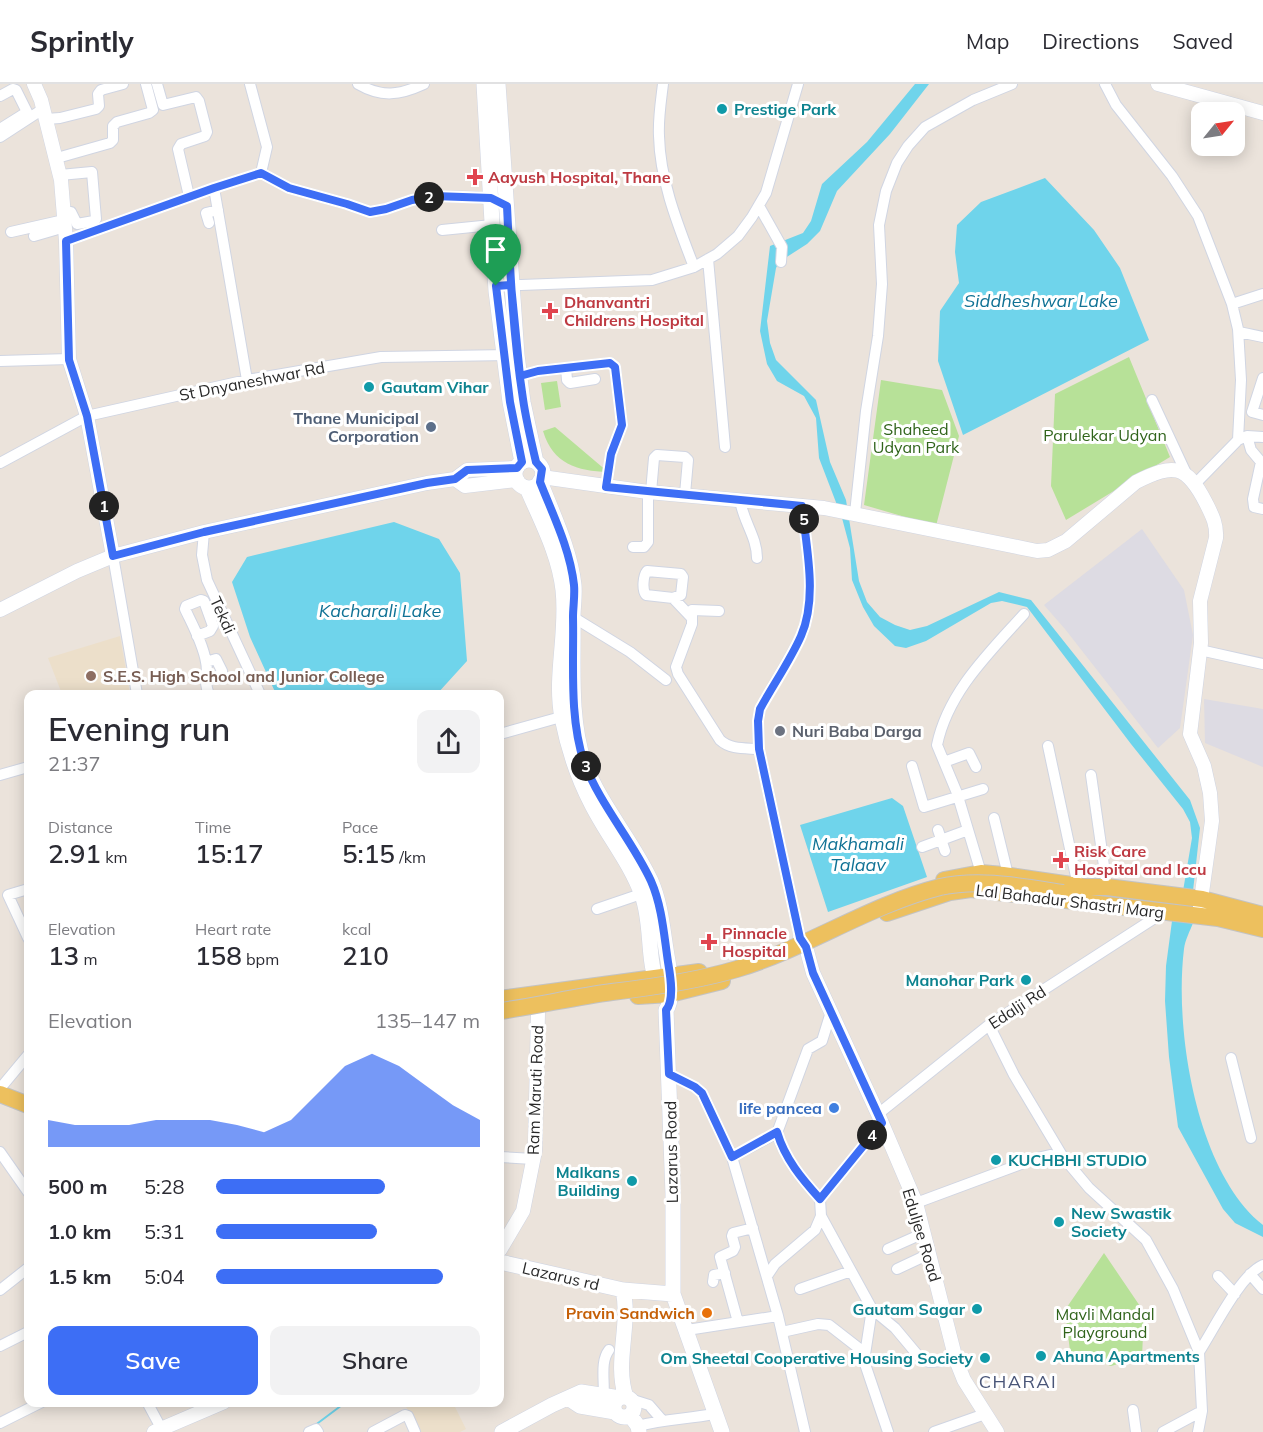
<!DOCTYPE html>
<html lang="en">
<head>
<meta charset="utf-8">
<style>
	:root { --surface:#fff; --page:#f2f2f3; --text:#2b2b33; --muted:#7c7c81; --line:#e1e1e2; --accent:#3d6ef5 }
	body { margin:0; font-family:Mulish,sans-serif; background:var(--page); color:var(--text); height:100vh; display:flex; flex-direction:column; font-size:22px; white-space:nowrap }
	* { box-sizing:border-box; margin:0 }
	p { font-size:20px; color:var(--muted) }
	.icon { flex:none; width:33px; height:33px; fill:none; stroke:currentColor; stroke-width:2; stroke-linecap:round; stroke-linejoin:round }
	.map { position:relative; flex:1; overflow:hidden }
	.drawer { position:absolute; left:24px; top:606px; width:480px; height:717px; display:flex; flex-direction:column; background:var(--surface); border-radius:12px; box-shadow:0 3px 15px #0003 }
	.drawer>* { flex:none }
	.needle { width:39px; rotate:60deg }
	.buttons { position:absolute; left:1191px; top:18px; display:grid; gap:12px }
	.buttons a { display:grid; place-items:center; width:54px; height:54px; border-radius:12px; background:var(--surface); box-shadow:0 3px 15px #0003; font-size:30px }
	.pin { position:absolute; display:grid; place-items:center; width:51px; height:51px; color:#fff; margin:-62px -26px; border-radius:50% 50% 50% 0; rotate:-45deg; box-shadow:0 0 6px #0007 }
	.pin .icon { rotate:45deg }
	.km { position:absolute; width:30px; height:30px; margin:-15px; border-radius:50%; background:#222; color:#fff; font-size:16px; line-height:30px; text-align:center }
	.round { display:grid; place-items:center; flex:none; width:63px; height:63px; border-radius:12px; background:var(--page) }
	.summary { display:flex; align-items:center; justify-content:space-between; height:102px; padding:0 24px }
	h1 { font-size:33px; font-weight:600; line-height:45px }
	.stats { display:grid; grid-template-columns:repeat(3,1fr); gap:9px; height:102px; padding:6px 24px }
	.stats div { display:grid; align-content:center }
	.stats b { font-size:26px; font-weight:600 }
	.stats small { font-size:16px; font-weight:400 }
	.stats p { font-size:16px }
	.chart { height:168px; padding:12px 24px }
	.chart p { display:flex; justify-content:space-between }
	.chart svg { width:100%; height:108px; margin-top:6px; fill:var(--accent); opacity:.7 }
	.action { display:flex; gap:12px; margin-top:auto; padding:12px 24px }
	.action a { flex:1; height:69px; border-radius:12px; background:var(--accent); color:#fff; font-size:24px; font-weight:600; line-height:69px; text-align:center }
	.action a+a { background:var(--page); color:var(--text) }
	ul { padding:0 24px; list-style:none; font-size:20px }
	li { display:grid; grid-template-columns:96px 72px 1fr; align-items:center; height:45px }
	li i { height:15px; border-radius:8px; background:var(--accent) }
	header { display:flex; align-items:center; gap:36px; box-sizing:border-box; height:84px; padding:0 30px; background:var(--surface); border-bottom:2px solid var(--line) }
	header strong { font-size:28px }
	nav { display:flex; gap:33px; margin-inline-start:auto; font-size:21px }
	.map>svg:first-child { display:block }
</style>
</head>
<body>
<header>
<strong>Sprintly</strong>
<nav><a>Map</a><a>Directions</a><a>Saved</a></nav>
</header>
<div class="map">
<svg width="1263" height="1348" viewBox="0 0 1263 1348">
	<rect width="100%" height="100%" fill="#ebe3db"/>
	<path fill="#dddbe3" d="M1142,445L1184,506L1193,551L1180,644L1158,664L1065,545L1044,521Z
		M1204,615L1263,625V683L1205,659Z"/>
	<path fill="#ecdfca" d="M120,552L130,610H62L48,574Z
		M404,1319H453L466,1345L460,1348H420Z"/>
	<path fill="#b7e198" d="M1129,273L1170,373L1066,436L1051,402L1055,310Z
		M881,296L942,306L959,352L936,442L864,421Z
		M557,297L561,323L545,326L541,299Z
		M555,343L608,388C577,387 553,380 543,347Z
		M1104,1169L1144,1228L1142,1273L1111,1282L1070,1267L1065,1226Z"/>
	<path fill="#6fd4eb" d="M915,0H929L890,50L837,107L820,147L807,160L779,178L776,184L767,237L770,259L776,276L816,316L830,378L846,416L859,497L867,518L880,533L895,541L910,546L927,542L999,508L1031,516L1190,716L1200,744L1193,807H1183L1192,754L1190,738L1183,725L1131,660L1027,523L1002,517L991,519L926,557L906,564L895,562L874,542L863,523L852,496L850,464L842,434L819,374L816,334L804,312L777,297L767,280L760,247L770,162L803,149L811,137L822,100L867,58Z
		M1045,94L1094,146L1120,184L1149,256L963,351L938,277L940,227L959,199L955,168L957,141L981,118Z
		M394,438L439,455L460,489L467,577L437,610H276L250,553L232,498L247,473Z
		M892,714L903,722L927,793L828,828L800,741Z
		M1172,837L1193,839C1190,847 1185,856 1184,865C1174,945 1196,1088 1263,1141V1153L1235,1139L1223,1125L1178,1043L1169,973L1165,917L1166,882Z"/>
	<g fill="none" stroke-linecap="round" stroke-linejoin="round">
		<path stroke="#6fd4eb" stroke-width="2" d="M314,1342L346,1318"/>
		<defs>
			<path id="minor" d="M157,0L163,21L196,13L199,17L207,48L205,52L181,60L178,65L189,112
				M250,0L267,63L261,89L289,104L347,120L370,128L386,125L412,116L434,112L475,113L495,116
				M358,0C382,14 400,11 424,0
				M663,0C661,17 658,35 659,52C660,97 678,141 694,183
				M1105,0L1116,21L1172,92L1198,132L1232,220L1238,245L1241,296L1238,356
				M0,12L13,5L16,6L27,28L0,45
				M46,35L60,34L96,25L99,22L98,10L101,6L123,0
				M0,53L43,25
				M57,74L110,59L113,56V42L117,38L149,29L153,26L146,0
				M60,91L92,88L96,135L94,137L77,140L71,128H64
				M214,104L247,296
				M759,122L782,163L781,178
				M209,139L206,129L218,126
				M442,146L492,141
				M11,148L64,136
				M34,152L65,143
				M66,157L214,104L261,89
				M708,175L725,363
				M496,202L652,196L694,183L717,170L738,152L752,133L766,109L798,0
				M1232,220L1263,210
				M1239,248L1263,253
				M0,277L69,275
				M566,284L567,296L570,299L595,295
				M520,292L538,287L610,279L615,283L622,341L611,370L606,403
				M1263,294L1252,328L1263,331
				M1152,316L1186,389
				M1247,352L1251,366L1261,378L1253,415L1254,423L1263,425
				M0,379L87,332L247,296L381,273L510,271
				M1196,399L1238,356L1247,352L1263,353
				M651,408L654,374L657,371L685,373L688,376L685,410
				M740,416C743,437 757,453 757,474
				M855,429L866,327L878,252L882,200L879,141L886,107L897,79L908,62L925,43L973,16L1012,0
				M204,448L202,471L207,496L260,610
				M633,463H644L648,458V408
				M113,472L137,610
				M673,514L681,511L683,493L681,490L647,487C643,492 642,506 646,511L673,514L691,533
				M719,527L692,526V540L676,583L678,590L720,656C731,666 745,664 759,665
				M573,533L630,568L666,596
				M197,552L210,547L213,542L204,517L201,516L186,522L185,525C193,542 203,560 206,578C209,590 203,599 209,610
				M1200,566L1263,580
				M206,598L222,590V587L216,575L206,578
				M500,650L568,631
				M1048,662L1078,802
				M944,678L969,669L976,683
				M912,682L924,723L983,705
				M0,691L28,683
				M1091,691L1107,803
				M994,734L1008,791
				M938,746L945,767
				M922,763L968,746
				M981,789L957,709L937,661C948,608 989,569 1024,530
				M28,805L8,811L28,854
				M597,825L641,810
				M800,854L759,665L758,637L760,625C773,601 789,577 801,552C818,513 806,463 802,422
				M989,941L1014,991L1063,1073L1089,1104L1146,1156L1173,1205L1199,1268L1202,1327L1198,1348
				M1231,974L1251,1054
				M669,990L695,1003L702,1009L732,1073L778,1232L805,1348
				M3,1001L28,971
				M878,1030L989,941L1164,828
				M777,1049L808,965L822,957L831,928
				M777,1049C785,1075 802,1095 820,1115
				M0,1068L28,1108
				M500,1073L533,1075
				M732,1073L777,1049
				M916,1119L1037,1074L1050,1071L1063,1073
				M821,1132L872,1225L895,1244L921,1275L929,1278L956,1276
				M888,1165L924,1149
				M897,1185L929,1170
				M1250,1190L1263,1205
				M767,1192L775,1180L815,1146L821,1132L820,1115L882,1039
				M1218,1192L1235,1210
				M713,1198L714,1191L725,1189
				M800,1205L851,1187
				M0,1206L28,1184
				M872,1225L864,1277L888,1348
				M738,1238L720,1173L733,1167L735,1163L732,1152L733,1149L753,1144
				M687,1246L778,1232
				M782,1248L818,1240L829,1241L865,1269
				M0,1262L28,1248
				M1199,1268C1214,1245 1240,1191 1263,1181
				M630,1315L649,1321L662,1336
				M147,1318L161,1344
				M603,1318C606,1300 599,1279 609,1266
				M1133,1326L1136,1348
				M0,1339L42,1318
				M638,1342C664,1335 688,1335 714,1330
				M309,1348L316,1345L318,1348
				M373,1348L405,1331L408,1332L415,1348
				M934,1348L985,1330
				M1163,1348L1202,1327"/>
			<path id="tertiary" d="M34,0L41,16L61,96L66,157L69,275L87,332L113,472
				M1158,0L1263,29
				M542,393L648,408L824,424L1037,467L1048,466L1066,457L1136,398C1174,379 1186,380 1206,419C1212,431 1217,440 1216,454L1200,517L1201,559L1190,650L1204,682L1210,709L1212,737L1200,823
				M455,395L465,402L517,396
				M0,526L77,487L113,472L204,448L427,399L455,395L467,386L517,384
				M800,854L806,863L813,889L878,1030L916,1119L956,1276L964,1296L997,1348
				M500,1166L523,1127L535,1067L538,928L534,912
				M154,1348L224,1318"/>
			<path id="secondary" d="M484,0L496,207L510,318L522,378
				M498,0L517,271L523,318L536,378
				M515 390a14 14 0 1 1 28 0a14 14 0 1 1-28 0Z
				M540,397C553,431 570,465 574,501C575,512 573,523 573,533C574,580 569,633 584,678C600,721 632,756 651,797C662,822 663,851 668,877C670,890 674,916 666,926L673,1110V1210L722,1348
				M527,404C541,437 559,470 563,506C568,549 554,591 562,634C568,664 577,692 591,719C607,751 630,778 642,811C653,841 646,876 659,905
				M500,1178L623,1206L673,1210
				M623,1206C631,1241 614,1279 626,1313
				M614 1323a10 10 0 1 1 20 0a10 10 0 1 1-20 0Z
				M568,1314L580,1322L615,1328
				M630,1331L638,1342L639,1348
				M502,1348L552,1321L581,1308L620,1314"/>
			<path id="primary" d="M944,796L981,789L1003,791L1085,803H1107L1202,815L1263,831
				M887,829L950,808L971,805L1218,834L1263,845
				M638,912L670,910L722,897
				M500,915L699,888
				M0,1010L28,1021"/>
		</defs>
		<use href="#minor" stroke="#d0d5e2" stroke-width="12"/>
		<use href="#tertiary" stroke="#d0d5e2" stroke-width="15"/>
		<use href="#secondary" stroke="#d0d5e2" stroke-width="16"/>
		<use href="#primary" stroke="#c3c3c3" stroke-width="18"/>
		<use href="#minor" stroke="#fff" stroke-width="10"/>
		<use href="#tertiary" stroke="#fff" stroke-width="14"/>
		<use href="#secondary" stroke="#fff" stroke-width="15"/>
		<use href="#primary" stroke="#edc05e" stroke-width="16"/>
		<defs>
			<path id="primary-bridge" d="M500,927C537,922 574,913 612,908C654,903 697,897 737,885C807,864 869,821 940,803C980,794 1023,803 1063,809"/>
		</defs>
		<use href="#primary-bridge" stroke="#c3c3c3" stroke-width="18" stroke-linecap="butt"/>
		<use href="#primary-bridge" stroke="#edc05e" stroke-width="16"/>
	</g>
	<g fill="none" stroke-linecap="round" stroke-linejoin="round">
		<defs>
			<path id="route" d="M496,202L510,318L522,378L517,384L467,386L455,395L427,399L204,448L113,472L87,332L69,276L66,157L214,104L261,89L289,104L347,120L370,128L386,125L412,116L434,112L491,114L507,122C510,186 513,251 523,315C526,336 531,357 536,378L542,385L540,398C553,431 570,465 574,501C575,512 573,523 573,533C574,580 569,633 584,678C600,721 632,756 651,797C662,822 664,851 668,878C670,890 675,916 666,926L669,990L695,1003L702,1009L732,1073L777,1048C785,1075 802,1095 820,1115L882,1039L813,889L806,863L800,854L759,665L758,637L760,625C773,601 790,577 801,552C818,513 806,463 802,422L606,403L611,370L622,341L615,283L610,279L538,287L520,292L511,201L496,202"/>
		</defs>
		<use href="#route" stroke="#fff" stroke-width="12"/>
		<use href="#route" stroke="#3d6ef5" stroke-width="8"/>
	</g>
	<g fill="#0f9aa8" stroke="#fff" stroke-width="2">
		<circle cx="722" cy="25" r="6"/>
		<circle cx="369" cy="303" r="6"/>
		<circle cx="1026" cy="896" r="6"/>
		<circle cx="996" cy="1076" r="6"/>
		<circle cx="632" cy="1097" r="6"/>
		<circle cx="1059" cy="1138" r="6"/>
		<circle cx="977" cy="1225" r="6"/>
		<circle cx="1041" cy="1272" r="6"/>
		<circle cx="985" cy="1274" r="6"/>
	</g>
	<g fill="#e0444e" stroke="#fff" stroke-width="2">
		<path d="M472 84h6v6h6v6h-6v6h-6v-6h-6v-6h6z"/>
		<path d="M547 218h6v6h6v6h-6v6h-6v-6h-6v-6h6z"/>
		<path d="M1058 767h6v6h6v6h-6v6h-6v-6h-6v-6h6z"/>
		<path d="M706 849h6v6h6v6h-6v6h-6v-6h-6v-6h6z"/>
	</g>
	<circle fill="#5c6f8a" stroke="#fff" stroke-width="2" cx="431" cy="343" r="6"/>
	<circle fill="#8d6e63" stroke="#fff" stroke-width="2" cx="91" cy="592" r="6"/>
	<circle fill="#6b7280" stroke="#fff" stroke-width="2" cx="780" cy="647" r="6"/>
	<circle fill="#3f7fe0" stroke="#fff" stroke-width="2" cx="834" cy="1024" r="6"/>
	<circle fill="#e8710a" stroke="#fff" stroke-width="2" cx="707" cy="1229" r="6"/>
	<g text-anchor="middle" stroke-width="6" stroke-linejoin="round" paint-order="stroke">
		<g font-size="16" font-weight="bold" fill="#0d838f" stroke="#fff" text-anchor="start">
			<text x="734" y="31">Prestige Park</text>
			<text x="381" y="309">Gautam Vihar</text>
			<text x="1014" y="902" text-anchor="end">Manohar Park</text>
			<text x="1008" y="1082">KUCHBHI STUDIO</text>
			<text x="620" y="1094" text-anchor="end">Malkans<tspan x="620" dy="18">Building</tspan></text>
			<text x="1071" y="1135">New Swastik<tspan x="1071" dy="18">Society</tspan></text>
			<text x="965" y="1231" text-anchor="end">Gautam Sagar</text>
			<text x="1053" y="1278">Ahuna Apartments</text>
			<text x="973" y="1280" text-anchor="end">Om Sheetal Cooperative Housing Society</text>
		</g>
		<g font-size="16" font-weight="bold" fill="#be3a42" stroke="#fff" text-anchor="start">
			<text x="488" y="99">Aayush Hospital, Thane</text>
			<text x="564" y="224">Dhanvantri<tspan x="564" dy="18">Childrens Hospital</tspan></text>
			<text x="1074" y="773">Risk Care<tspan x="1074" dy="18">Hospital and Iccu</tspan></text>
			<text x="722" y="855">Pinnacle<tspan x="722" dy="18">Hospital</tspan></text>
		</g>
		<g font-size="16" fill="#292929" stroke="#fff">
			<text transform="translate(252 297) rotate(-11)" y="6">St Dnyaneshwar Rd</text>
			<text transform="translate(223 531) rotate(65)" y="6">Tekdi</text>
			<text transform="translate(1070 817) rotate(7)" y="6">Lal Bahadur Shastri Marg</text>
			<text transform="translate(1017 923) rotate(-33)" y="6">Edalji Rd</text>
			<text transform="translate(535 1006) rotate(-88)" y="6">Ram Maruti Road</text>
			<text transform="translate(671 1068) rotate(-91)" y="6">Lazarus Road</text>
			<text transform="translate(922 1151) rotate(73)" y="6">Eduljee Road</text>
			<text transform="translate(561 1192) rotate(13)" y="6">Lazarus rd</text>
		</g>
		<g font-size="16" font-weight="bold" fill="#4e5e75" stroke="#fff" text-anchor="end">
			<text x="419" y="340">Thane Municipal<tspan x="419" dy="18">Corporation</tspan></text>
		</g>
		<g font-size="16" fill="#30641b" stroke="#fff">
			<text x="916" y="351">Shaheed<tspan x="916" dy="18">Udyan Park</tspan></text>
			<text x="1105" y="357">Parulekar Udyan</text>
			<text x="1105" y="1236">Mavli Mandal<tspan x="1105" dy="18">Playground</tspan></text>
		</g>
		<g font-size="16" font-weight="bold" fill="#785e54" stroke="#fff" text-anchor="start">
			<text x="103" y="598">S.E.S. High School and Junior College</text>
		</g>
		<g font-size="16" font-weight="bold" fill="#5b616d" stroke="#fff" text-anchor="start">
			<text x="792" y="653">Nuri Baba Darga</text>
		</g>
		<g font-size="16" font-weight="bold" fill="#366cbe" stroke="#fff" text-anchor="end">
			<text x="822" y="1030">life pancea</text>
		</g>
		<g font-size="16" font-weight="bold" fill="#c56008" stroke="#fff" text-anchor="end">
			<text x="695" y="1235">Pravin Sandwich</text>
		</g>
		<g font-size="18" font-style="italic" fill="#107295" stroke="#fff">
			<text x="1041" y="223">Siddheshwar Lake</text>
			<text x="380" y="533">Kacharali Lake</text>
			<text x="858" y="766">Makhamali<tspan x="858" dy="21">Talaav</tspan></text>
		</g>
		<g font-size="18" letter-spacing="1.5" fill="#4a5678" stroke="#fff">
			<text x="1018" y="1304">CHARAI</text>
		</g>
	</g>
</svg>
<div class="buttons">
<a><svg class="needle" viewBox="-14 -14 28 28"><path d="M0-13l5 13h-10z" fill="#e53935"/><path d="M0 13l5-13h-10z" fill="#7c7c81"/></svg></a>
</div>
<div class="pin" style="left:496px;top:202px;background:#1e9e55"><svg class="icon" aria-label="arrive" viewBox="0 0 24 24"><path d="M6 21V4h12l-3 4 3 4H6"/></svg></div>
<b class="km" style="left:104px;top:422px">1</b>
<b class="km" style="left:429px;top:113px">2</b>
<b class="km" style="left:586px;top:682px">3</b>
<b class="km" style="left:872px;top:1051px">4</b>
<b class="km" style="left:804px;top:435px">5</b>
<section class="drawer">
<div class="summary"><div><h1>Evening run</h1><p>21:37</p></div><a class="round"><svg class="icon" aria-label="share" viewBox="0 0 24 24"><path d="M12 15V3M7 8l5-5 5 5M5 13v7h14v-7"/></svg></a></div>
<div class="stats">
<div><p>Distance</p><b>2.91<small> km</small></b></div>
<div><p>Time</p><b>15:17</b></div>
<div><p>Pace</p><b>5:15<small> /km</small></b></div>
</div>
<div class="stats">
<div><p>Elevation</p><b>13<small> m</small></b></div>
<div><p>Heart rate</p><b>158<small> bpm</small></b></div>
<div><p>kcal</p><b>210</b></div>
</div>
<div class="chart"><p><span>Elevation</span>135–147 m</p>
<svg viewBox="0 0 160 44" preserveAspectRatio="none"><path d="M0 44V33L10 35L20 35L30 35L40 33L50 33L60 33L70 35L80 38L90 33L100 22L110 11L120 6L130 11L140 19L150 27L160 33V44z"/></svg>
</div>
<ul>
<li><b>500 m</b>5:28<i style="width:64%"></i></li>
<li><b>1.0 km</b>5:31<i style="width:61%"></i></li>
<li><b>1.5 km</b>5:04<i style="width:86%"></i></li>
</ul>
<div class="action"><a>Save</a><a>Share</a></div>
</section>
</div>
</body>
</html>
